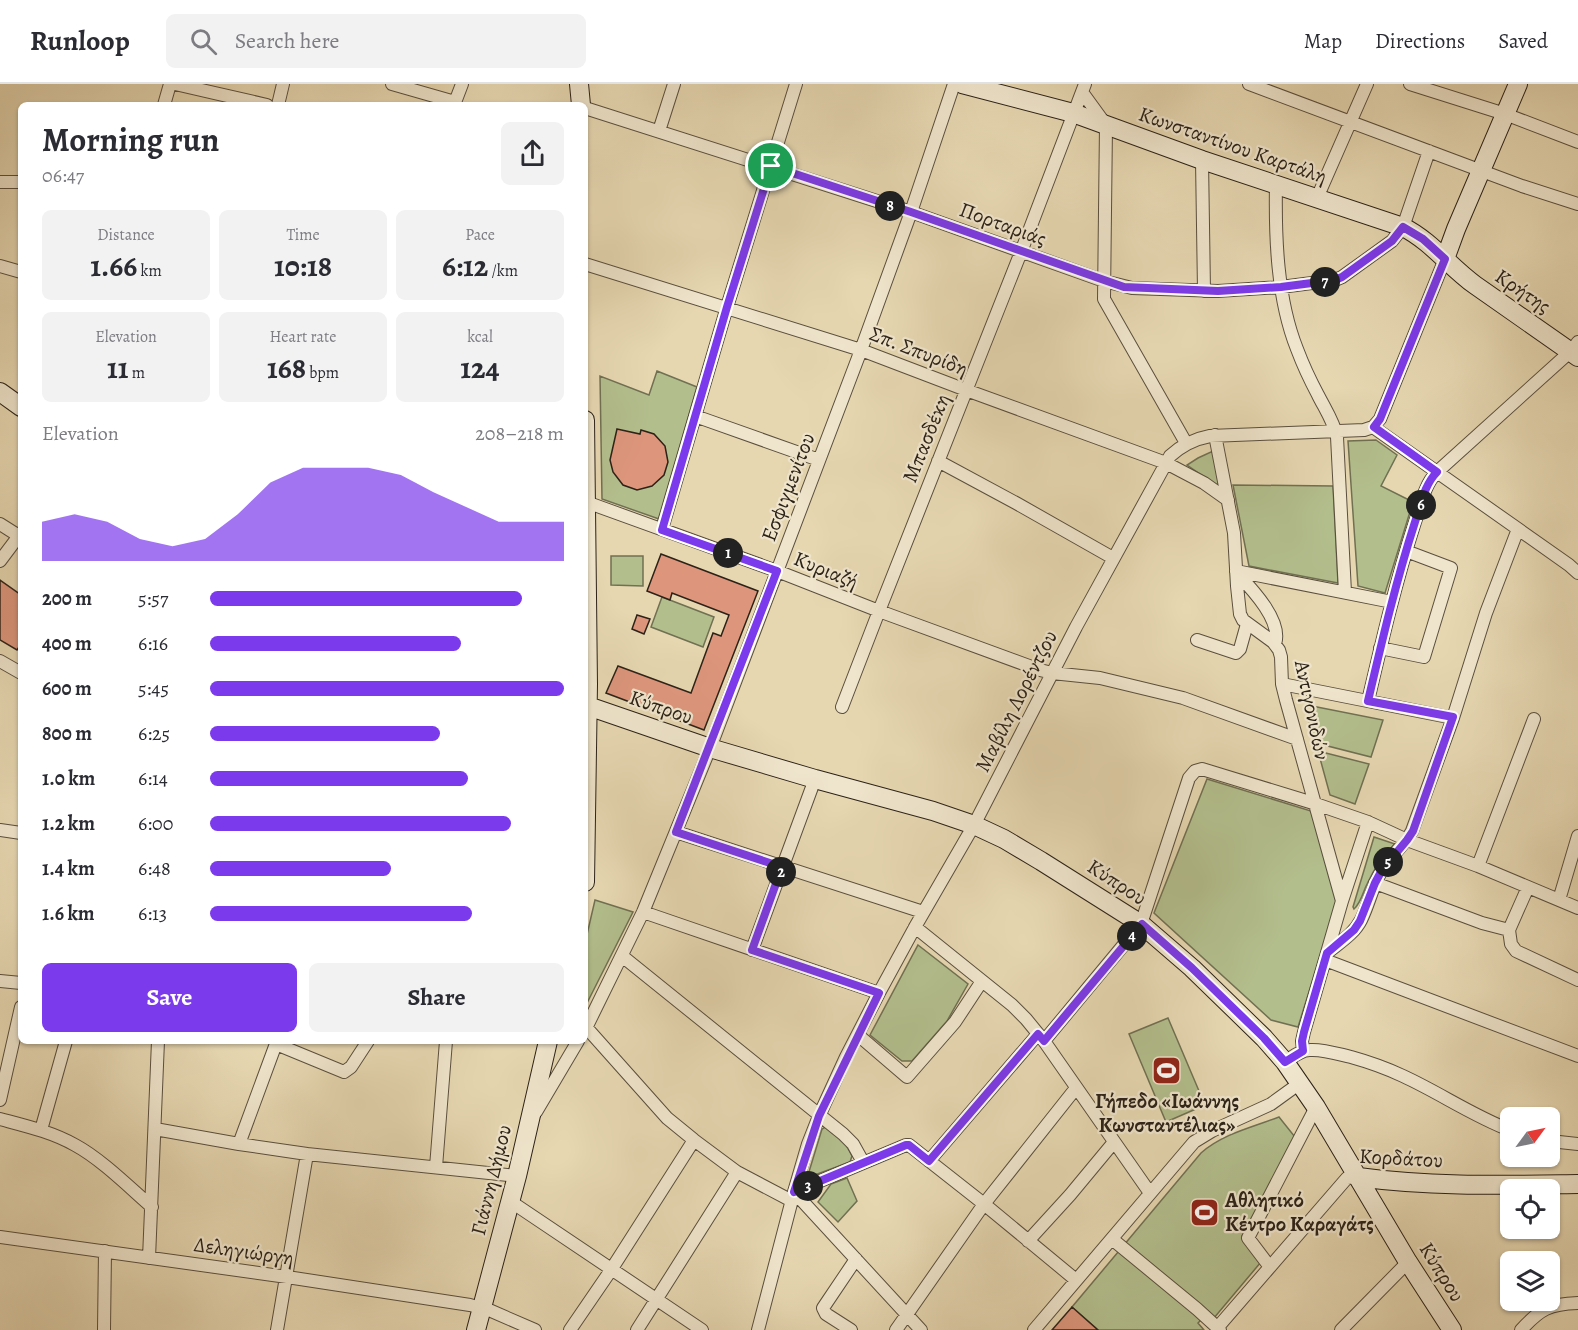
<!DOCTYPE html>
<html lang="en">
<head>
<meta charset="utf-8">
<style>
	:root { --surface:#fff; --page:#f2f2f3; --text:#2b2b33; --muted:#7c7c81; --line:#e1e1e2; --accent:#7c3aed }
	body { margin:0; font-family:Alegreya,serif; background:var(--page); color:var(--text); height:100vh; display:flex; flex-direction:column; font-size:22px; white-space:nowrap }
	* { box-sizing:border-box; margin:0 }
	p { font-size:20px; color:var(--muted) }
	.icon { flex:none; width:33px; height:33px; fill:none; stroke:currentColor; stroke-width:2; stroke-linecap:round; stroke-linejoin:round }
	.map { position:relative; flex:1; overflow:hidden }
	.sheet { position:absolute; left:18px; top:18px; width:570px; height:942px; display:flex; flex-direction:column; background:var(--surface); border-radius:9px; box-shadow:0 2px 4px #0004 }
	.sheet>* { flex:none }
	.needle { width:39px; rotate:57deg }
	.buttons { position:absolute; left:1500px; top:1023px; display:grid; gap:12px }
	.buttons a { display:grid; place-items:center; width:60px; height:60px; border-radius:9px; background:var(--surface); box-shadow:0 2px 4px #0004; font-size:30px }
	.pin { position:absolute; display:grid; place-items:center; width:51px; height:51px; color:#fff; margin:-26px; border:3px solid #fff; border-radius:50%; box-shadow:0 2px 6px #0007 }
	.km { position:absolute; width:30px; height:30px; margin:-15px; border-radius:50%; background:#222; color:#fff; font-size:16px; line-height:30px; text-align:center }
	.round { display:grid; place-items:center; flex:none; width:63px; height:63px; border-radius:9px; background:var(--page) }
	.summary { display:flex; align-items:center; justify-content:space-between; height:102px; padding:0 24px }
	h1 { font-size:33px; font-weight:700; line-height:45px }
	.figures { display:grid; grid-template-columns:repeat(3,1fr); gap:9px; height:102px; padding:6px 24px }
	.figures div { display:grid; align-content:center; border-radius:9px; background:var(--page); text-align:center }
	.figures b { font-size:30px; font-weight:700 }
	.figures small { font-size:16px; font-weight:400 }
	.figures p { font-size:16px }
	.chart { height:168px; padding:12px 24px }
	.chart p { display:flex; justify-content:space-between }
	.chart svg { width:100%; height:108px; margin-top:6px; fill:var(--accent); opacity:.7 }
	.cta { display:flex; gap:12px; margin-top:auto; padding:12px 24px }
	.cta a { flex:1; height:69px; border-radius:9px; background:var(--accent); color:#fff; font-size:24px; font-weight:700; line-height:69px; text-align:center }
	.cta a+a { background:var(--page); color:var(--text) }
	ul { padding:0 24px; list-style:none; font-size:20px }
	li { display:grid; grid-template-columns:96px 72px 1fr; align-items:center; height:45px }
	li i { height:15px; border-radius:8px; background:var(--accent) }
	header { display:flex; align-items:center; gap:36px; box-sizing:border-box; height:84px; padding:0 30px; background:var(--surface); border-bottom:2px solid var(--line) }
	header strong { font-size:28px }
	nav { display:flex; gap:33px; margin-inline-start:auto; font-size:21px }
	.search { width:420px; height:54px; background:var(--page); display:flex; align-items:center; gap:15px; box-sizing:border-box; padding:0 21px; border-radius:9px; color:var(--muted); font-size:22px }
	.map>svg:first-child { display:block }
</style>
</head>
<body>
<header>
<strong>Runloop</strong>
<div class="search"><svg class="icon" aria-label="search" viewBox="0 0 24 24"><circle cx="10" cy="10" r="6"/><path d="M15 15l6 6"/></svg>Search here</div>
<nav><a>Map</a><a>Directions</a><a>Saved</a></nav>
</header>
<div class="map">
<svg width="1578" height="1246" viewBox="0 0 1578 1246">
	<rect width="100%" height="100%" fill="#e6d7b1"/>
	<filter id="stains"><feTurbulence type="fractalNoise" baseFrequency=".00333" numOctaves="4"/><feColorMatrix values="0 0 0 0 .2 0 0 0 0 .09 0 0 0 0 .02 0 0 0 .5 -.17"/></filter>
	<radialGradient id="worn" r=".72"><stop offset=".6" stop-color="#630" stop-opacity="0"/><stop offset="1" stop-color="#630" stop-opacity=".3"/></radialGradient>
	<path fill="#b3be8d" stroke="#707052" stroke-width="1.5" d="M657,287L697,303L659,435L602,415L600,292L649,311Z
		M1376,356L1397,371L1381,402L1413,418L1385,509L1358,502L1348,357Z
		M1213,367L1219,400L1216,401L1187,381L1198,374Z
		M1233,401L1333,402L1338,499L1249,482Z
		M611,472H643V502L611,501Z
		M662,513L714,533L703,563L651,543Z
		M1312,622L1383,636L1371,673L1316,659L1309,641Z
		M1318,667L1369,680L1355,720L1330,711Z
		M1207,695L1311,727L1337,818L1298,943L1271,936L1154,829Z
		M1374,753L1395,760C1382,772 1374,785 1367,800C1363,808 1361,819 1354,825L1353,823Z
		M595,816L633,828L585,923V859Z
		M918,861L968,900L947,937L912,977H902L870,951Z
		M1168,934L1205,1021L1166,1038L1129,950Z
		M1279,1033L1295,1053L1270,1104L1242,1152L1261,1178L1214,1234L1208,1229L1198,1239L1204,1246H1098L1072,1223L1201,1069C1222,1050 1253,1043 1279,1033Z
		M827,1042L846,1061L852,1072L850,1078L812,1092L808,1091L822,1045Z
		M847,1094L857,1117L838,1138L818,1118L831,1100Z"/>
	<path fill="#dd967c" stroke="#2c2218" stroke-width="1.5" d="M617,345L640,350L641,346L654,350L665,362L668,378L664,391L652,402L637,406L623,401L613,388L610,376Z
		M661,470L758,507L704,646L606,609L618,582L691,609L713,549L721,552L729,531L672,509L670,516L647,507Z
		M0,496L21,511V560L17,566L0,556Z
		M637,531L650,535L644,550L632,545Z
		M1072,1223L1098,1246H1052Z"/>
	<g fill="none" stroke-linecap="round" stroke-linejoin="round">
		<defs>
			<path id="street" d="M175,0L267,21
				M392,0L455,18
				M1249,0L1522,102L1578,120
				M1410,0L1505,30L1578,58
				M1082,8L1106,41L1104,215L1186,359
				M164,21L170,0
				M278,21L283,0
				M454,21L462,0
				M585,24L911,128L1104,197L1132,204L1218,207L1281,203L1335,196L1342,193L1392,157L1403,143L1429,67
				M659,47L674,0
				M1202,76L1204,207
				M0,98H21
				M1276,100C1275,153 1277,215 1297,265C1303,281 1310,296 1318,311C1325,325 1334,338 1337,353L1345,508
				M1317,114L1367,0
				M585,180L861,266L966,306L1166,379L1204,399L1228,416
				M0,182L21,188
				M695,332L819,376
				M1373,343L1518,445L1569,481L1578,489
				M1215,351L1234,449L1237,502L1240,530L1243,536L1273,558L1279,566L1281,573L1282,600L1286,616L1342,817
				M938,377L1016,419L1113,474
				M586,418L777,487L879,527L1040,586L1052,589L1100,594L1183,614L1297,655
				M0,440L19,452
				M662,445L727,223L796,0
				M0,477L21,449
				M1236,487L1392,518
				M1236,488C1251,504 1283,537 1275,560
				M1197,556L1236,569L1240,565L1247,540
				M1380,564L1424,573L1451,484L1406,467
				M0,577L21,589
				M1282,600L1453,634
				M1368,617C1382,557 1396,497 1415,438C1421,421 1424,401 1437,388L1571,267L1578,258
				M842,623L879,527L1021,168L1085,0
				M0,746L21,749
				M676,748L923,828
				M1478,782L1534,635
				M1375,799L1482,839L1509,846L1511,860L1516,867L1578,896
				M1559,816L1578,752
				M643,828L879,909
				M915,843L1012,921L1026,935L1044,957L1150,1109
				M1509,846L1528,803
				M752,866L815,695
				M1327,869C1339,859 1354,850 1361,836C1369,820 1372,803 1381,788C1389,773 1404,762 1412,747L1453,634L1486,529L1518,445
				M622,872L843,1050L853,1060L863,1078
				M1325,876L1578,972
				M0,897L21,899
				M585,942L667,1034L694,1056L737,1088L792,1117
				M585,946L643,828L710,664L861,266L911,128L954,0
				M858,951L907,993L955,938L982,897
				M1044,957L1141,840L1189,694L1195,687L1202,685L1313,719L1368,738L1407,756L1478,782L1578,824
				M276,960L344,988L351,983L368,957
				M1303,967L1302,957L1304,948L1342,817L1368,738
				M1285,978C1292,973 1301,966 1310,966C1323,965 1338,970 1351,973C1369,978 1386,984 1403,992C1440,1009 1473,1032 1510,1046
				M0,1016L21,923
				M536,1028L578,957
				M0,1035C26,1042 52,1048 75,1061C101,1075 129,1103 152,1123
				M155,1045L239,1060L307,1070L517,1092
				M41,1046L66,957
				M1550,1057L1578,1060
				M239,1060L277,957
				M929,1077L1038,950
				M436,1083L446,957
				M510,1117L702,1246
				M0,1153L287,1193L470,1221L489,1226L535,1246
				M1112,1155L1197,1225L1220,1246
				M1028,1157L1070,1111L1114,1058
				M149,1174L158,957
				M1270,1183L1248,1154L1316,1023
				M1218,1243L1347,1094L1358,1093
				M104,1246L105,1167
				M277,1246L307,1070
				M570,1246L611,1186L694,1056
				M637,1246L737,1088
				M758,1246L794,1108L808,1060L819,1032L846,973L879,909L915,843L974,741L1076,543L1170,372C1182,361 1194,355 1210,352L1364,346L1373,343L1380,335L1445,175
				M851,1246L826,1230L823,1224L856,1175
				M896,1246L984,1120L1076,1004
				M921,1246L794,1108L906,1061H909L984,1120L1076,1196
				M1034,1246L1194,1058L1212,1047L1271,1020L1300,999
				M1341,1246L1408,1178
				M1521,1246C1540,1225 1549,1220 1578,1219"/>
			<path id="secondary" d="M579,0L581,21
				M962,0L1073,29L1202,76L1403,143C1431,157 1450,183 1475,201L1578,273
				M1445,175L1456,145L1518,0
				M0,308L21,323
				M585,336L588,600L585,798
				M585,621L710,664L815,695L933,727L974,741L1004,755L1041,777L1141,840L1192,884L1264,954L1285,978L1316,1023L1408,1178L1452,1246
				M1358,1093C1431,1103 1505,1101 1578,1100
				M476,1246L517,1092L548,957"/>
		</defs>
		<use href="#street" stroke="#5a4f3e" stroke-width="14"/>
		<use href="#secondary" stroke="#2c2218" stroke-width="20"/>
		<use href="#street" stroke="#efe5cc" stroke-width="12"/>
		<use href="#secondary" stroke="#efe5cc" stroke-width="18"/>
	</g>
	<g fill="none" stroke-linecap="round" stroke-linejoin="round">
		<defs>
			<path id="route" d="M771,82L911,128L1124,203L1218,207L1281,203L1335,196L1342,193L1392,157L1403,143L1423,155L1445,175L1380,335L1374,343L1437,388C1424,401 1421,421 1415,438C1396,497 1382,557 1368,617L1453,633L1413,747L1407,756L1382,786L1375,799L1360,837L1354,846L1327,869L1304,948L1302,957L1303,967L1285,978L1264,954L1192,884L1142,840L1044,957L1038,950L929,1077L909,1061H906L794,1108L819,1032L879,909L752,866L782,783L676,748L777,487L662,446L727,223Z"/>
		</defs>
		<use href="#route" stroke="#fff" stroke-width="12"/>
		<use href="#route" stroke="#7c3aed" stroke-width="8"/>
	</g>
	<defs>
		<symbol id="stadium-square" viewBox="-11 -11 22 22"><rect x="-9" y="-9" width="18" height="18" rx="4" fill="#8f2418" stroke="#efe5cc"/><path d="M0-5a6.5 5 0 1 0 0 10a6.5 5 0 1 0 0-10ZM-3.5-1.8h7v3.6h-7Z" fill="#fff"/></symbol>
	</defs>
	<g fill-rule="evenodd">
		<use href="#stadium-square" x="1150" y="970" width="33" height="33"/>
		<use href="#stadium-square" x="1188" y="1112" width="33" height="33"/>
	</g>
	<g text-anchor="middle" stroke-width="4.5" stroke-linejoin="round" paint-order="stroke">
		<g font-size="21" fill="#2c2218" stroke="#efe5cc">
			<text transform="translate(1233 61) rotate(19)" y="7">Κωνσταντίνου Καρτάλη</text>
			<text transform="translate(1003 140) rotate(20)" y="7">Πορταριάς</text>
			<text transform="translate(1523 207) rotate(34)" y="7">Κρήτης</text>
			<text transform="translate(919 267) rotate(21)" y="7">Σπ. Σπυρίδη</text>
			<text transform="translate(926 354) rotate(-68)" y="7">Μπασδέκη</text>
			<text transform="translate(788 403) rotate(-69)" y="7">Εσφιγμενίτου</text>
			<text transform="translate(826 486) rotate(22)" y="7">Κυριαζή</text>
			<text transform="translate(1016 617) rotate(-63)" y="7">Μαβίλη Λορέντζου</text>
			<text transform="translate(661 623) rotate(19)" y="7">Κύπρου</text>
			<text transform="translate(1312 626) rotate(78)" y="7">Αντιγονιδών</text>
			<text transform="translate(1117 798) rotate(33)" y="7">Κύπρου</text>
			<text transform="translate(1401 1074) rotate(3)" y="7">Κορδάτου</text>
			<text transform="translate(491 1096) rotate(-76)" y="7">Γιάννη Δήμου</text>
			<text transform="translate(244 1167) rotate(8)" y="7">Δεληγιώργη</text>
			<text transform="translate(1442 1188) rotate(58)" y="7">Κύπρου</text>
		</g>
		<g font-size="21" font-weight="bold" fill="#2c2218" stroke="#efe5cc">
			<text x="1167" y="1024">Γήπεδο «Ιωάννης<tspan x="1167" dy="24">Κωνσταντέλιας»</tspan></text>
			<text x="1225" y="1123" text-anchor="start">Αθλητικό<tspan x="1225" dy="24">Κέντρο Καραγάτς</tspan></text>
		</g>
	</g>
	<rect width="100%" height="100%" filter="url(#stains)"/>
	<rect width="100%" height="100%" fill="url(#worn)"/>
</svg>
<div class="buttons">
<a><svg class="needle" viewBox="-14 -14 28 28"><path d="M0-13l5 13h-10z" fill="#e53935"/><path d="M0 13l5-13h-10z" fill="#7c7c81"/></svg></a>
<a><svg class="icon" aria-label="locate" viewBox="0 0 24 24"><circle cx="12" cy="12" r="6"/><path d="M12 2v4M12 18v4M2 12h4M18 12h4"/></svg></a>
<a><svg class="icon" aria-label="layers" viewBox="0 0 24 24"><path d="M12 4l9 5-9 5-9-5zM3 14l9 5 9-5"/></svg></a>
</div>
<div class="pin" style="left:771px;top:82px;background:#1e9e55"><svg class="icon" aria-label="arrive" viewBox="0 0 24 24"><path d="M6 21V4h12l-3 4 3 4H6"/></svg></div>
<b class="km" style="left:728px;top:469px">1</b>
<b class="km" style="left:781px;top:788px">2</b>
<b class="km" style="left:808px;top:1102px">3</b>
<b class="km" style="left:1132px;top:852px">4</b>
<b class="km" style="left:1388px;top:778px">5</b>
<b class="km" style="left:1421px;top:421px">6</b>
<b class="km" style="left:1325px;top:198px">7</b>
<b class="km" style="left:890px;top:122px">8</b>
<section class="sheet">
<div class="summary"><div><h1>Morning run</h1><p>06:47</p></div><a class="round"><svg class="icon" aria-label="share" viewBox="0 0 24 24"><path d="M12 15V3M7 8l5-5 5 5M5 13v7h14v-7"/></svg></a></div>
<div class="figures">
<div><p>Distance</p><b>1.66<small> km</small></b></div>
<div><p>Time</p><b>10:18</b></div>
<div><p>Pace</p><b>6:12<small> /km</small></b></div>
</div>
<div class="figures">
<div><p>Elevation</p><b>11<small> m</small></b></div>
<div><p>Heart rate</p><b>168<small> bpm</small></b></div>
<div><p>kcal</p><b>124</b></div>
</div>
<div class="chart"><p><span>Elevation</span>208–218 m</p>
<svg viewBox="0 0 160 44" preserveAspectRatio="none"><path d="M0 44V28L10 25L20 28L30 35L40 38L50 35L60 25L70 12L80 6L90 6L100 6L110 9L120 16L130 22L140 28L150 28L160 28V44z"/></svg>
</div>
<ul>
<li><b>200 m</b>5:57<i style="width:88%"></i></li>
<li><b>400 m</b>6:16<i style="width:71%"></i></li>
<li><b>600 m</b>5:45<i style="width:100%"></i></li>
<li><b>800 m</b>6:25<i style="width:65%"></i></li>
<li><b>1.0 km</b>6:14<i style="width:73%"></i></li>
<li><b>1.2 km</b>6:00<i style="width:85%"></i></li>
<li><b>1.4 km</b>6:48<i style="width:51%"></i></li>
<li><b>1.6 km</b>6:13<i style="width:74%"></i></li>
</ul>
<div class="cta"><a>Save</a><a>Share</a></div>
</section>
</div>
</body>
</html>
